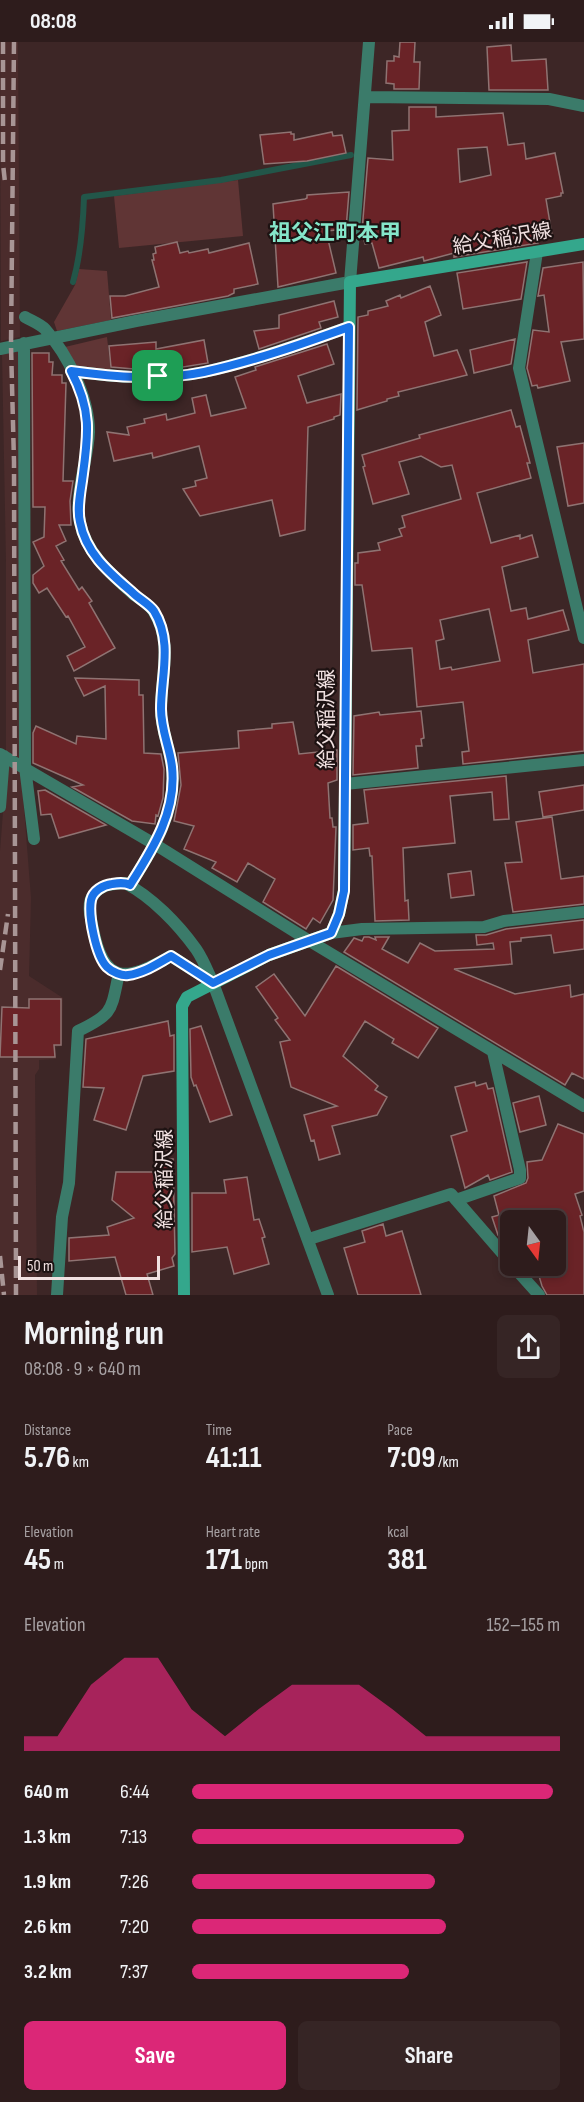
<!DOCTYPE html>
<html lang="en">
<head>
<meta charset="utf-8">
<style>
	:root { --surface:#2e1c1c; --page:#362525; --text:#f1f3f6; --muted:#a7a1a3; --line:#493a3b; --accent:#db2777 }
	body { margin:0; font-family:"Sofia Sans Condensed","Noto Sans JP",sans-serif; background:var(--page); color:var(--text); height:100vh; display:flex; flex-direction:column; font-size:22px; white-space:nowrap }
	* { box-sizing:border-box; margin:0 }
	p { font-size:20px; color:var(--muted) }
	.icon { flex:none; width:33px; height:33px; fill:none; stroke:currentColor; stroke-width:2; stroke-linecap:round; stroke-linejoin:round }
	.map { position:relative; height:1253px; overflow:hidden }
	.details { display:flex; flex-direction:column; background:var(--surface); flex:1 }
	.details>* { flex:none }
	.needle { width:39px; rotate:165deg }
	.controls { position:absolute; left:500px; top:1168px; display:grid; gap:12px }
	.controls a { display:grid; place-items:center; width:66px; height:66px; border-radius:9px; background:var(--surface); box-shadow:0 3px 9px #0003,0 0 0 2px var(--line); font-size:30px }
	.scale { position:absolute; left:18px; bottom:15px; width:142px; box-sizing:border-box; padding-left:6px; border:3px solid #f1e1e1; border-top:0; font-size:16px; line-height:21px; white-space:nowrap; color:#f1e1e1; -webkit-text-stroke:4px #1d1212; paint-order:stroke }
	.pin { position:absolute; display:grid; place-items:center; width:51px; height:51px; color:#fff; margin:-26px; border-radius:12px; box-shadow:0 3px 9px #0006 }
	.round { display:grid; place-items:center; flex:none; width:63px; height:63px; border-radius:9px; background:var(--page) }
	.summary { display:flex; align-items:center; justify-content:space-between; height:102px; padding:0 24px }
	h1 { font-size:33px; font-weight:700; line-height:45px }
	.stats { display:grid; grid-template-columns:repeat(3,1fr); gap:9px; height:102px; padding:6px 24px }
	.stats div { display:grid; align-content:center }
	.stats b { font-size:30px; font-weight:700 }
	.stats small { font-size:16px; font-weight:400 }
	.stats p { font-size:16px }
	.chart { height:168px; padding:12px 24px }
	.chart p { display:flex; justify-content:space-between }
	.chart svg { width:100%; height:108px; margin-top:6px; fill:var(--accent); opacity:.7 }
	.action { display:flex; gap:12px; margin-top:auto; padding:12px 24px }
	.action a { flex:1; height:69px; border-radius:9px; background:var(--accent); color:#fff; font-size:24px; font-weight:700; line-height:69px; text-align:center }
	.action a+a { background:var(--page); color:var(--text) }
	ul { padding:0 24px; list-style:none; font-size:20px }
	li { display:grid; grid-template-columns:96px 72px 1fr; align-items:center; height:45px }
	li i { height:15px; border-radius:8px; background:var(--accent) }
	.status { display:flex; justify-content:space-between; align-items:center; height:42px; padding:0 30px; background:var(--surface); direction:ltr }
	.status svg { height:16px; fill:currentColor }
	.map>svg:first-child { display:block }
</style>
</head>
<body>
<div class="status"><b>08:08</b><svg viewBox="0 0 49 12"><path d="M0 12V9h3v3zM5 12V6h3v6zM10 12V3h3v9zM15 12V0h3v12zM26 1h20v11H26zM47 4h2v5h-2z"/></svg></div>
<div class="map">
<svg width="584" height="1253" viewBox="0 0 584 1253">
	<rect width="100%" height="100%" fill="#3d2626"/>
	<path fill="#4b2c2c" d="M0,0H18L20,295L1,299Z
		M19,309L21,718L6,710V520L2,312Z
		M7,719L21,728L31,856L29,934L63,956L62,1004L56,1005V1017L39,1018V1027L35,1033L37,1253H0V809Z"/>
	<path fill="#603535" d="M238,138L243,194L119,206L114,154Z
		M79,227L107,229L111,278L57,289L54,280L75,243Z
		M107,295L111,331L75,323L65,305Z"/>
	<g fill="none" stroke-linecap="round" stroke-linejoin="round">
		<path stroke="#225649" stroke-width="6" d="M73,240C81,212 83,184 84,155L221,138L351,113"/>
	</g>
	<path fill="#6a2327" stroke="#8f7372" stroke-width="1.5" fill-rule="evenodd" d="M400,0H415L414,20H420L419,47H394V42L386,41L387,19H394V14L399,15Z
		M511,3L512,19L546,17L548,48H489L487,5Z
		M409,65H436V75L503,71L508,103L524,101L526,117L555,111L563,151H561V154L546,157L552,193L537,195L538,201L454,215V211L424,219L423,215L379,226L372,201L365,202L362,189L368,116L393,118L392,89L409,88ZM487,105L491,133L460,140L458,107Z
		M291,90V92H294V98L332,90L333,94L342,93L346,111L307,119L264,122L260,93Z
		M349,150L346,187L326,189L336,231L278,245L273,162L305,157L307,156V153Z
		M177,200L180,211L188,209L189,211L208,207L209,211L249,201L258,242L234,247V251L228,254L112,276L110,254H125L159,245L152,218H154L153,212L156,211L155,205Z
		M527,220L521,257L463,267L457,231Z
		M583,220L584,297L561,300L570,339L538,346L537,343L532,344L527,326L533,288L549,290L544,253L538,254L543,226Z
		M430,244L441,273L425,280L434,314L457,308L467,333L398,350L399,354L387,357V359L357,368L358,275L368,273V269L388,264L386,259L400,253L401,256Z
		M334,259L338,275L319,280L321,286L259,307L254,289L279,286V273Z
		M515,297L511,322L474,331L470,308Z
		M204,298L208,321L177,326L176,323L134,327L111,325L109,304L156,300V307Z
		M327,302L334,322L298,334L307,361L341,352L340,373L334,375V377L308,385L305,488L280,494L272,458L200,474L183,447L196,444L195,439L207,436L199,404L153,416L152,411L114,419L107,390L129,393L127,385L145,381L144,377L166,372L167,378L195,371L192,356L206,353L211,374L246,366L235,335L256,328L255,325Z
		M32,311H49V320H53L52,333H62V341H66L63,439H73L70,459L71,483H59L66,499L56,504L64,518L61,519L79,548L82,545L92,559L89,561L115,606L74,629L67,614L85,605L68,574L66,575L47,546L39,551L33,541V533L44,524L33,500L44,495L45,465H33Z
		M511,368L516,385L520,384L530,421H527L531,436L477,451L491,501L520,493V497L532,493L538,515L502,525L511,569L526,566L528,577L563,568L569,588L528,598L533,631L584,622V709L463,722L462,710L469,709L463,660L417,665L412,606L372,609L362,543H355V521H358V511L380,508L378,501L402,494L399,487L405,485L402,474L461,457L452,423L441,425L421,414L399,420L409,452L373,462L363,425L365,424L362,413L420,396L419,393ZM489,567L500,619L452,628L451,625L440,627L436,599L444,597L440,578Z
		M584,401V461L568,464L557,405Z
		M75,636L139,638V653H143L144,711L161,712L164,727L163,756L158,774L156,773L155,782L132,779L72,745L83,743L33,721V691L36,684L76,702L77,694L106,697L105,644L84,654Z
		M421,669L424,696L421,697L422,704H416L418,726L353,733L354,674L379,670L380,673Z
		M293,680L299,712L337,708V738L328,741L330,776H332L333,785H336L333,858L320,881L313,876L306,887L263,860L275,837L248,821L237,840L212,826L216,820L184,807L194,784L174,779L181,743L178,711L239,706L238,689L272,686V682Z
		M506,734L509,777L494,778L492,750L450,754L455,801L403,806L405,859L408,858L409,878L375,879L372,814H370L369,806L353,808V783L368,781L364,748Z
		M584,743V768L543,775L539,750Z
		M45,748L106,783L59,796L51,772L41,773L38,749Z
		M552,775L561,837L584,834V862L513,870L505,821L522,820L516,780Z
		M471,829L474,853L451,856L448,832Z
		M584,878V907L554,911L551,893L521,896V899L510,900L512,922L454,927L515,952L570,943L571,955L584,952V1037L572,1031L565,1043L344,910L354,896L362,899L364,895H369L376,898L375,895H389L382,907L408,921L420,901L435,909L494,907L493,901L477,903L476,893H486L506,887Z
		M336,924L438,986L418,1016L392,1001L394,997L365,979L343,1014L378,1044L375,1048L387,1055L377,1073L332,1084L340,1112L319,1118L314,1098L311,1099L304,1073L337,1064L291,1045L280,1000L290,998L275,978L278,976L256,945L274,932L305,974Z
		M29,957H61V1003H54L55,1015H0L2,965L29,966Z
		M168,979L170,994L174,993V1029L143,1034L126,1088L94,1078L104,1046L83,1045L86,997Z
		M201,984L232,1073L210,1080L196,1043L194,1044L191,1035L190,987Z
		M475,1040L476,1044L486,1041L488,1047L493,1046L512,1130L490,1138L488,1133L465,1146L451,1094L467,1089L455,1045Z
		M539,1054L546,1083L520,1090L513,1061Z
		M558,1082L584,1092V1149L575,1152L582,1173L580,1174L584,1190V1253H547L542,1244L536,1224H555V1179H510V1207L498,1193L492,1175L499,1173L494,1154L526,1141L528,1136L527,1120L542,1118Z
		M156,1117H173L175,1212L172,1216L174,1224L147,1232L153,1253H126L115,1215L69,1219V1196L109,1193L107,1185L134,1176L112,1158L116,1130H156Z
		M247,1135L254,1178L259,1177L265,1195L262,1196L269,1222L234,1232L227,1205L192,1210V1151H226L224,1138Z
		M383,1182L386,1194L402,1189L421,1253H358L344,1206L365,1200L362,1189Z"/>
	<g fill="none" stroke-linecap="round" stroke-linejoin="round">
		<path stroke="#3b7b6a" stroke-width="12" d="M365,55L549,57L584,64
			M537,210L519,326L584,596
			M25,275C32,279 40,282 45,287C68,313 89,355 89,390C88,418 74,453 80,481C87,512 110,531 133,552C140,557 150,563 154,570C173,601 161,633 161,668C161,688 170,706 172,726C177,770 153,807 130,843
			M24,301L25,725L34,797
			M0,307L136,279L350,240L369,0
			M71,329C115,335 161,339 204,330C253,319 301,302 349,285
			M0,712L156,803L308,898L584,1064
			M345,742L584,718
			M0,765L4,714
			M125,841C152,855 178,882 196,907C203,917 208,930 213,941L171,914C127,939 104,944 93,887C91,877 87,863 92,855C100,842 112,842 125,841Z
			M331,891L362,887L484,885L504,879L584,870
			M456,1158L520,1136V1128L493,1010
			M309,1197L451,1152L510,1220
			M513,1224L539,1253
			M57,1253L62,1175L69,1141L78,989C114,972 111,968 119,931"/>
		<path stroke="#3b7b6a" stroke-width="12" d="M213,941L328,1253"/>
		<path stroke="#34a78c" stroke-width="12" d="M184,1253L182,964L187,955L269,913L331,891L339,872L344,848L350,240L584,202"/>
		<path stroke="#a89595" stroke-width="4.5" stroke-dasharray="12 6" stroke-linecap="butt" d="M3,0V122L5,140
			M14,0L11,304L14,420L16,1253
			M0,928L8,872
			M0,1214L4,1253"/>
	</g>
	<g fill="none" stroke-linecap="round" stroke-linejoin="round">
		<defs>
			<path id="route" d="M349,285L344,849L339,872L331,891L269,913L213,941L171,914C158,921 144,931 128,933C122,934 112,930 107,925C96,914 88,873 91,858C93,849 103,843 112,842C118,841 124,840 130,843C152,808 177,770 172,725C170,706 161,688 161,667C161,634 173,600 154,569C149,562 139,557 133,551C110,531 86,512 80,480C77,468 80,452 82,439C88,395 93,370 71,329C115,335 161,339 204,330C254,319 302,302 349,285Z"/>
		</defs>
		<use href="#route" stroke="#fff" stroke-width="12"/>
		<use href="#route" stroke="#1a73e8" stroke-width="8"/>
	</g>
	<g text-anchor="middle" stroke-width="4.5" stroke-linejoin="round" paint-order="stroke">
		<g font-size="20" fill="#f1e1e1" stroke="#1d1212">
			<text transform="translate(502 196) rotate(-10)" y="7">給父稲沢線</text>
			<text transform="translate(326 677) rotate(-90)" y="7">給父稲沢線</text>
			<text transform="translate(164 1137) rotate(-90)" y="7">給父稲沢線</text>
		</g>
		<g font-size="22" font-weight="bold" fill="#85e6ca" stroke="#1d1212">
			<text x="335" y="198">祖父江町本甲</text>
		</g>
	</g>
</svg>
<div class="controls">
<a><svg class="needle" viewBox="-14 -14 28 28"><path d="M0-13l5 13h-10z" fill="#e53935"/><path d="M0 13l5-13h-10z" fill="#a7a1a3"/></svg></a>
</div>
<div class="scale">50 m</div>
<div class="pin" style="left:158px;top:334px;background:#1e9e55"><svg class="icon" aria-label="arrive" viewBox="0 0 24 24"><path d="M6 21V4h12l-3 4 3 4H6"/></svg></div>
</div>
<section class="details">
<div class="summary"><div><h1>Morning run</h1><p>08:08 · 9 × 640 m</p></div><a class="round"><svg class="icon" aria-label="share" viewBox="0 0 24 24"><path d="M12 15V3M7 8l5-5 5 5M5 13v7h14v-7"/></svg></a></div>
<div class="stats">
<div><p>Distance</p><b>5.76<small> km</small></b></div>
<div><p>Time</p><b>41:11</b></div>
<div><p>Pace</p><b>7:09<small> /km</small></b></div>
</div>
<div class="stats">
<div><p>Elevation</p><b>45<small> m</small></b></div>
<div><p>Heart rate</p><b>171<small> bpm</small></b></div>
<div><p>kcal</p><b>381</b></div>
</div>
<div class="chart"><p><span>Elevation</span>152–155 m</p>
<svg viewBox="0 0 160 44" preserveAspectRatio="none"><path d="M0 44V38L10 38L20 17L30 6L40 6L50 27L60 38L70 27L80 17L90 17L100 17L110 27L120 38L130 38L140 38L150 38L160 38V44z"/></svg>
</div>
<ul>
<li><b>640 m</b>6:44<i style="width:98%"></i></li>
<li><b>1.3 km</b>7:13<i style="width:74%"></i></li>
<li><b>1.9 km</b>7:26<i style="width:66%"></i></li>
<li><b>2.6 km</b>7:20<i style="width:69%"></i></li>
<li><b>3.2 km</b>7:37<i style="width:59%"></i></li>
</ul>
<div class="action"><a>Save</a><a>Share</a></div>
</section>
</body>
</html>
